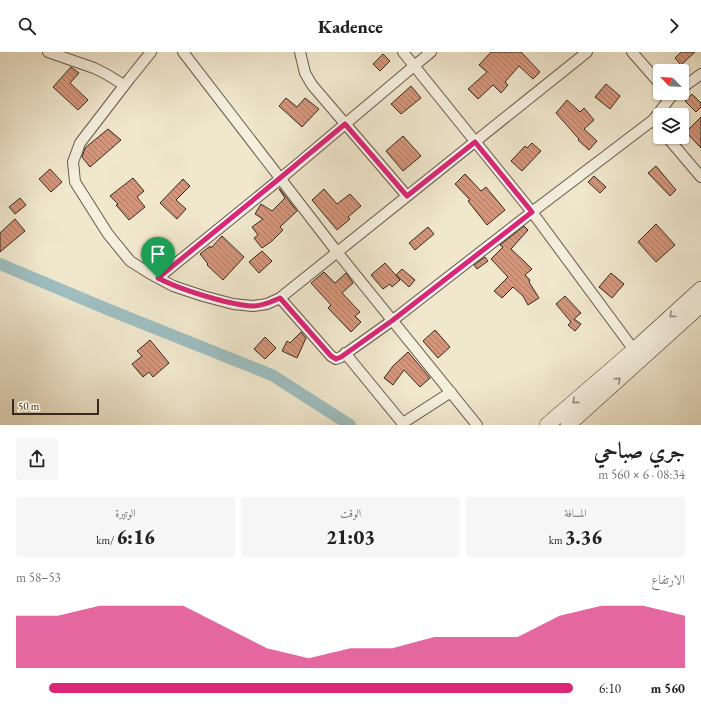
<!DOCTYPE html>
<html lang="ar">
<head>
<meta charset="utf-8">
<style>
	:root { --surface:#fff; --page:#f6f6f6; --text:#222; --muted:#767676; --accent:#db2777 }
	body { margin:0; font-family:"EB Garamond",Amiri,serif; background:var(--page); color:var(--text); direction:rtl; height:100vh; display:flex; flex-direction:column; font-size:15px; white-space:nowrap }
	* { box-sizing:border-box; margin:0 }
	p { font-size:13px; color:var(--muted) }
	.icon { flex:none; width:22px; height:22px; fill:none; stroke:currentColor; stroke-width:2; stroke-linecap:round; stroke-linejoin:round }
	.map { position:relative; height:373px; overflow:hidden; direction:ltr }
	.drawer { display:flex; flex-direction:column; background:var(--surface); flex:1 }
	.drawer>* { flex:none }
	.needle { width:26px; rotate:294deg }
	.tools { position:absolute; left:653px; top:12px; display:grid; gap:8px }
	.tools a { display:grid; place-items:center; width:36px; height:36px; border-radius:4px; background:var(--surface); box-shadow:0 1px 3px #0004; font-size:20px }
	.scale { position:absolute; left:12px; bottom:10px; width:87px; box-sizing:border-box; padding-left:4px; border:2px solid #39291d; border-top:0; font-size:11px; line-height:14px; white-space:nowrap; color:#39291d; -webkit-text-stroke:3px #f5efde; paint-order:stroke }
	.pin { position:absolute; display:grid; place-items:center; width:34px; height:34px; color:#fff; margin:-41px -17px; border-radius:50% 50% 50% 0; rotate:-45deg; box-shadow:0 0 4px #0007 }
	.pin .icon { rotate:45deg }
	.round { display:grid; place-items:center; flex:none; width:42px; height:42px; border-radius:4px; background:var(--page) }
	.head { display:flex; align-items:center; justify-content:space-between; height:68px; padding:0 16px }
	h1 { font-size:22px; font-weight:800; line-height:30px }
	.metrics { display:grid; grid-template-columns:repeat(3,1fr); gap:6px; height:68px; padding:4px 16px }
	.metrics div { display:grid; align-content:center; border-radius:4px; background:var(--page); text-align:center }
	.metrics b { font-size:20px; font-weight:800 }
	.metrics small { font-size:11px; font-weight:400 }
	.metrics p { font-size:11px }
	.chart { height:112px; padding:8px 16px }
	.chart p { display:flex; justify-content:space-between }
	.chart svg { width:100%; height:72px; margin-top:4px; fill:var(--accent); opacity:.7 }
	ul { padding:0 16px; list-style:none; font-size:13px }
	li { display:grid; grid-template-columns:64px 48px 1fr; align-items:center; height:30px }
	li i { height:10px; border-radius:5px; background:var(--accent) }
	header { display:flex; justify-content:space-between; align-items:center; height:52px; padding:0 16px; background:var(--surface); font-size:18px; font-weight:800 }
	.map>svg:first-child { display:block }
</style>
</head>
<body>
<header><svg class="icon" aria-label="forward" viewBox="0 0 24 24"><path d="M9 5l7 7-7 7"/></svg>Kadence<svg class="icon" aria-label="search" viewBox="0 0 24 24"><circle cx="10" cy="10" r="6"/><path d="M15 15l6 6"/></svg></header>
<div class="map">
<svg width="701" height="373" viewBox="0 0 701 373">
	<defs>
		<pattern id="building-back-hatch" width="6" height="6" patternUnits="userSpaceOnUse"><rect width="6" height="6" fill="#d69579"/><path d="M-1 5l2 2M0 0l6 6M5-1l2 2" fill="none" stroke="#af7a63"/></pattern>
	</defs>
	<rect width="100%" height="100%" fill="#f0e7cd"/>
	<filter id="stains"><feTurbulence type="fractalNoise" baseFrequency=".005" numOctaves="4"/><feColorMatrix values="0 0 0 0 .2 0 0 0 0 .09 0 0 0 0 .02 0 0 0 .5 -.17"/></filter>
	<radialGradient id="worn" r=".72"><stop offset=".6" stop-color="#630" stop-opacity="0"/><stop offset="1" stop-color="#630" stop-opacity=".3"/></radialGradient>
	<g fill="none" stroke-linecap="round" stroke-linejoin="round">
		<path stroke="#9ebec0" stroke-width="12" d="M0,212L107,257L272,323L350,373"/>
	</g>
	<path fill="url(#building-back-hatch)" stroke="#39291d" d="M491,0H521L540,20L533,27L519,14L505,30L508,33L501,41L493,33L478,47L468,37L487,20L479,13Z
		M681,0H695L681,13L675,6Z
		M383,2L390,9L380,19L373,12Z
		M71,15L79,21L70,31L88,48L78,58L53,35Z
		M606,32L620,44L610,57L595,45Z
		M411,34L421,46L401,62L391,52Z
		M692,42L701,51V55L696,60L685,49Z
		M286,46L297,55L305,46L319,57L302,75L279,54Z
		M567,48L580,60L584,56L594,68L584,77L597,89L589,98L578,88L579,87L556,61Z
		M701,65V96L686,80Z
		M108,77L121,88L90,115L82,105L85,96Z
		M403,84L421,104L403,119L386,99Z
		M532,91L541,99L522,119L511,109L525,94L527,96Z
		M656,114L676,138L670,144L648,121Z
		M50,117L62,130L51,140L39,127Z
		M465,122L481,139L486,135L505,158L487,173L468,149L470,148L455,132Z
		M594,124L606,135L600,141L588,130Z
		M133,126L144,139L137,145L145,155L129,168L116,153L118,152L110,144Z
		M183,127L190,134L176,148L186,157L177,167L160,151Z
		M279,137H280L297,159L280,175L283,178L272,189L262,196L254,186L258,183L252,175L263,167L255,162L261,152L272,159L285,146Z
		M324,137L337,152L350,142L361,154L348,165L350,167L337,178L312,148Z
		M20,146L26,153L15,162L9,155Z
		M15,167L25,179L0,200V181Z
		M656,172L675,193L656,210L638,190Z
		M524,174L528,178L511,197L525,210L532,217L525,223L530,228L529,230L539,246L528,253L523,244L513,235L502,246L494,239L508,225L491,207L503,195L500,193Z
		M428,175L434,182L415,198L409,191Z
		M222,184L244,205L223,228L207,213L208,212L200,202L210,194L211,196Z
		M262,199L272,209L259,221L249,210Z
		M485,205L488,209L477,217L474,213Z
		M385,211L400,228L392,235L390,232L383,237L371,223Z
		M402,217L415,228L409,235L396,223Z
		M324,220L335,231L346,221L353,231L342,241L360,260L355,264L361,270L351,280L328,256L331,253L311,231Z
		M611,221L624,232L612,246L599,235Z
		M565,244L581,261L574,267L581,272L575,279L568,273L571,270L556,252Z
		M435,278L450,295L438,306L423,289Z
		M301,280L306,286L297,306L282,299L287,289L290,291Z
		M265,285L276,296L265,307L254,297Z
		M150,288L169,311L153,325L149,320L143,325L132,312L142,304L137,299Z
		M408,300L430,326L420,335L404,318L393,333L384,326L393,314Z"/>
	<g fill="none" stroke-linecap="round" stroke-linejoin="round">
		<defs>
			<path id="street" d="M48,0L94,16L106,22L124,33
				M151,0L130,26L80,91L73,110L75,130L108,182L130,209L149,221L173,234L203,244L233,252L253,254L267,252L280,246L587,0
				M183,0L337,200L477,373
				M300,0L305,21L312,33L407,144
				M403,0L532,160L634,298
				M632,0L660,32
				M682,36L701,22
				M653,68L660,76
				M667,85L701,125
				M158,226L280,127L414,14L431,0
				M280,246L331,304L336,307L341,305L393,268L532,160L653,68L671,45L676,41
				M345,301L404,373
				M403,371L451,340"/>
			<path id="secondary" d="M547,373L634,298L701,237
				M568,373L701,253"/>
		</defs>
		<use href="#street" stroke="#675849" stroke-width="12"/>
		<use href="#secondary" stroke="#39291d" stroke-width="16"/>
		<use href="#street" stroke="#f5efde" stroke-width="10"/>
		<use href="#secondary" stroke="#f5efde" stroke-width="15"/>
	</g>
	<defs><path id="oneway-chevron" d="M-2-3.5L2.5 0L-2 3.5" fill="none" stroke-width="1.6" stroke-linecap="round" stroke-linejoin="round"/></defs>
	<g stroke="#978c7e">
		<use href="#oneway-chevron" transform="translate(672 263) rotate(138)"/>
		<use href="#oneway-chevron" transform="translate(618 328) rotate(-42)"/>
		<use href="#oneway-chevron" transform="translate(575 349) rotate(139)"/>
	</g>
	<g fill="none" stroke-linecap="round" stroke-linejoin="round">
		<defs>
			<path id="route" d="M345,72L407,144L475,90L532,160L393,268L341,305L336,307L331,304L280,246C271,250 263,254 253,254C243,254 232,251 223,249C200,243 179,237 158,226L280,126Z"/>
		</defs>
		<use href="#route" stroke="#fff" stroke-width="8"/>
		<use href="#route" stroke="#db2777" stroke-width="5"/>
	</g>
	<rect width="100%" height="100%" filter="url(#stains)"/>
	<rect width="100%" height="100%" fill="url(#worn)"/>
</svg>
<div class="tools">
<a><svg class="needle" viewBox="-14 -14 28 28"><path d="M0-13l5 13h-10z" fill="#e53935"/><path d="M0 13l5-13h-10z" fill="#767676"/></svg></a>
<a><svg class="icon" aria-label="layers" viewBox="0 0 24 24"><path d="M12 4l9 5-9 5-9-5zM3 14l9 5 9-5"/></svg></a>
</div>
<div class="scale">50 m</div>
<div class="pin" style="left:158px;top:226px;background:#1e9e55"><svg class="icon" aria-label="arrive" viewBox="0 0 24 24"><path d="M6 21V4h12l-3 4 3 4H6"/></svg></div>
</div>
<section class="drawer">
<div class="head"><div><h1>جري صباحي</h1><p>08:34 · 6 × 560 m</p></div><a class="round"><svg class="icon" aria-label="share" viewBox="0 0 24 24"><path d="M12 15V3M7 8l5-5 5 5M5 13v7h14v-7"/></svg></a></div>
<div class="metrics">
<div><p>المسافة</p><b>3.36<small> km</small></b></div>
<div><p>الوقت</p><b>21:03</b></div>
<div><p>الوتيرة</p><b>6:16<small> /km</small></b></div>
</div>
<div class="chart"><p><span>الارتفاع</span>53–58 m</p>
<svg viewBox="0 0 160 44" preserveAspectRatio="none"><path d="M0 44V12L10 12L20 6L30 6L40 6L50 19L60 32L70 38L80 32L90 32L100 25L110 25L120 25L130 12L140 6L150 6L160 12V44z"/></svg>
</div>
<ul>
<li><b>560 m</b>6:10<i style="width:94%"></i></li>
</ul>
</section>
</body>
</html>
